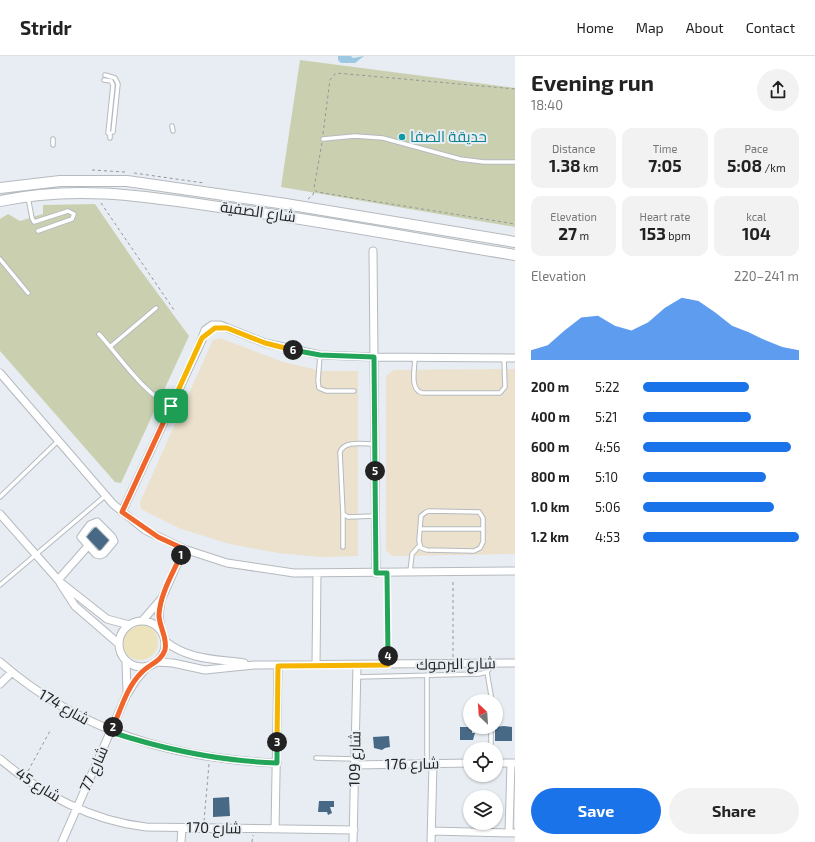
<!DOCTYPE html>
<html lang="en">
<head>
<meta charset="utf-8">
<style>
	:root { --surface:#fff; --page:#f2f2f2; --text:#222; --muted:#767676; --line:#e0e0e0; --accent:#1a73e8 }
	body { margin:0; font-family:"Exo 2",Cairo,sans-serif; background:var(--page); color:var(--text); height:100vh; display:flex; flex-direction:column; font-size:15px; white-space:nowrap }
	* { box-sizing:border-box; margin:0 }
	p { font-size:13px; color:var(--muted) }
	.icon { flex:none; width:22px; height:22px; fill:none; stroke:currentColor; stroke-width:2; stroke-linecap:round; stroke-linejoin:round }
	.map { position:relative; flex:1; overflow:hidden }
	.sheet { display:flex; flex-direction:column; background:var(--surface); width:300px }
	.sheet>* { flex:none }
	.needle { width:26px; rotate:335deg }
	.buttons { position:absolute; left:463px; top:638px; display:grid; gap:8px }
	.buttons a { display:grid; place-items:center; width:40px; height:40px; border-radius:50%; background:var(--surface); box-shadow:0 1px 3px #0004; font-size:20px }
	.pin { position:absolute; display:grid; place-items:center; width:34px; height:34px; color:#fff; margin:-17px; border-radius:8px; box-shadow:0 2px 6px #0006 }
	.km { position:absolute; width:20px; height:20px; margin:-10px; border-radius:50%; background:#222; color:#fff; font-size:11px; line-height:20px; text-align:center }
	.round { display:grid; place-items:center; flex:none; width:42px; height:42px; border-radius:21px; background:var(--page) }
	.overview { display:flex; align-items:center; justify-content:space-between; height:68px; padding:0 16px }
	h1 { font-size:22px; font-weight:700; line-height:30px }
	.metrics { display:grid; grid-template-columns:repeat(3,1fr); gap:6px; height:68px; padding:4px 16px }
	.metrics div { display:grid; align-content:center; border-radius:10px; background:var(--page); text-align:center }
	.metrics b { font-size:17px; font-weight:700 }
	.metrics small { font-size:11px; font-weight:400 }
	.metrics p { font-size:11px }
	.chart { height:112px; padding:8px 16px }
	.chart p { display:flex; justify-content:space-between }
	.chart svg { width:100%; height:72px; margin-top:4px; fill:var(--accent); opacity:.7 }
	.cta { display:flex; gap:8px; margin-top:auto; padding:8px 16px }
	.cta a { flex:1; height:46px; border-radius:24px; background:var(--accent); color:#fff; font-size:16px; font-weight:700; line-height:46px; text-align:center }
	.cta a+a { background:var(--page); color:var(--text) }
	ul { padding:0 16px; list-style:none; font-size:13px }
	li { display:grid; grid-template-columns:64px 48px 1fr; align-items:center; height:30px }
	li i { height:10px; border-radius:5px; background:var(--accent) }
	header { display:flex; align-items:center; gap:24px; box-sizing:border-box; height:56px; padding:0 20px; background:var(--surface); border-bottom:1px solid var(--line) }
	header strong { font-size:19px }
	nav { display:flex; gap:22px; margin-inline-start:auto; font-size:14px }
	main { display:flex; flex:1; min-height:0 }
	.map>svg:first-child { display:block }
</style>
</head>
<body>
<header>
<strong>Stridr</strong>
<nav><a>Home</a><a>Map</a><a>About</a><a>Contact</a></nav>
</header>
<main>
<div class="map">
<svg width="515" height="786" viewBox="0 0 515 786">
	<rect width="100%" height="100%" fill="#e7edf2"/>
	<path fill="#ebe1cc" d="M220,282L283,306L322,315H358V500L320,501L278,497L230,488L181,473L141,453L140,446L213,284Z
		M515,313V498L392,500L386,494V320L394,314Z"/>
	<path fill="#cad0af" d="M300,4L515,32V171L281,131Z
		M95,148L136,208L189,280L121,427L115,426L0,295V163L8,158L20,165L43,158V149Z"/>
	<path fill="#ece3bd" d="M122 586a18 18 0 1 1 36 0a18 18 0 1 1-36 0Z"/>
	<path fill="#9dc8e2" d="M338,0H351L353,2L364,0L355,7H341L338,4Z"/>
	<path fill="#486985" d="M96,470L111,483L100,495L86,481Z
		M504,670L512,671V685H495V671Z
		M460,671H472V677H475L473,684H460Z
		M389,680L390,691L385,692L382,694L374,692L373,681Z
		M229,741L230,760L213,761V742Z
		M319,745H334V751H330L332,757L328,759L327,756H318Z"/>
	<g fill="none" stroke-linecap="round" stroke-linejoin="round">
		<defs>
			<path id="service" d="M105,19L115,22L118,28L113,76
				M104,24L111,25L113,29L108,77
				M172,70L173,75
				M110,77V82
				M53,83V89
				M323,83L355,80L383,82L460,103L484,106H515
				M28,141L32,162L34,166L68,155L74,158L72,163L38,175
				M0,203L28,237
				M99,278C120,301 143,337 171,350
				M111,290L156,252
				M320,299L318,325L319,332L326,335H354
				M415,301C415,312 409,335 423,337H500L505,331L504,302
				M374,388C364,388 344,384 340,396L343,458L348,461L375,460
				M0,441L58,385
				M429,455L479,456L483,462V486L480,492L474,495L427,494L421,492L419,485L421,460L426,456Z
				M420,473H483
				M343,491V458
				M410,516L412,498L420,489
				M0,529L105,440
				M487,616L492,645
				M357,621L479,618L487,616L493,608
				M491,693V671
				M316,702L355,703
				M427,708V619"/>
			<path id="minor" d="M373,195L376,517
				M200,287L205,274L212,269H220L265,287L320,299L374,301L515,302
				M0,317L113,448L145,474L184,493L227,507L294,517L515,515
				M122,456L202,284
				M0,458L60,526L107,563L129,569
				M97,466L112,481L114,485L104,497L100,499L96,498L81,481L90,469Z
				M58,524L88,490
				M60,527L75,550L119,588
				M161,545L159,558L161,574
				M143,564L162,542L184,493
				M119 588a23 23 0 1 1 46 0a23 23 0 1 1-46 0Z
				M165,585C188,604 216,603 244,607
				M126,605L127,636
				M0,606C79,675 173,703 277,707
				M156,606L173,607L205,614L254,609L515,607
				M316,609L317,518
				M0,628L12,616
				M0,703C41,738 92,765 146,771L354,774
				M496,707H514
				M355,709L470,707
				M275,773L278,610
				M432,775L515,777
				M509,776L511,707
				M62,786L126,640L136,624L148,610
				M181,786L182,772
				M353,786L357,609
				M431,786L433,708"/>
			<path id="secondary" d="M0,132L60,125H127L286,148L515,186
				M0,145C77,129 143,140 219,151C318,164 416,183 515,199"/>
		</defs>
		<use href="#service" stroke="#b5babf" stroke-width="5.5"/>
		<use href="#minor" stroke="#b5babf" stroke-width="9"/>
		<use href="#secondary" stroke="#b5babf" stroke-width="12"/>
		<path stroke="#92979a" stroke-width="1" stroke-dasharray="3 3" stroke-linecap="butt" d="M323,78L330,24L336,17L515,33
			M322,87L314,132L317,136L515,168
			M92,114L125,116
			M134,117L204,127
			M308,143L313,139L314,135
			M101,147L174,254
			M387,523L388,600
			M453,601V523
			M28,715L50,675
			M204,765L209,708
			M252,786L253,779"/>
		<use href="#service" stroke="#fff" stroke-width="3.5"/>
		<use href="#minor" stroke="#fff" stroke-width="7"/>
		<use href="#secondary" stroke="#fff" stroke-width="10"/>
	</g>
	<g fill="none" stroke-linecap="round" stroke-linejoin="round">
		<defs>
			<path id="split-1" d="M171,350L122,456L158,481L184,493L181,499"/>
			<path id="split-2" d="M113,671C121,653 127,631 141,617C149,608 161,606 165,594C168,582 159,571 159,559C160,538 173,517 181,499"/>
			<path id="split-3" d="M113,671L111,676C166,694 219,705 277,707V686"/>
			<path id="split-4" d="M277,686L278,610L388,609V600"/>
			<path id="split-5" d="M375,415L376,517H387L388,600"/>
			<path id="split-6" d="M293,294L320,299L374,301L375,415"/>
			<path id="split-7" d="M171,350L202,282L215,272H227L265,287L293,294"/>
		</defs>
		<use href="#split-1" stroke="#fff" stroke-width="8"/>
		<use href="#split-2" stroke="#fff" stroke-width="8"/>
		<use href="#split-3" stroke="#fff" stroke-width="8"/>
		<use href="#split-4" stroke="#fff" stroke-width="8"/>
		<use href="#split-5" stroke="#fff" stroke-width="8"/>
		<use href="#split-6" stroke="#fff" stroke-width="8"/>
		<use href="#split-7" stroke="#fff" stroke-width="8"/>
		<use href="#split-1" stroke="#f0652b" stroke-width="5"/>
		<use href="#split-2" stroke="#f0652b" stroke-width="5"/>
		<use href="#split-3" stroke="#22a559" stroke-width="5"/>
		<use href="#split-4" stroke="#f5b400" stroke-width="5"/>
		<use href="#split-5" stroke="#22a559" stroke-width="5"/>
		<use href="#split-6" stroke="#22a559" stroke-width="5"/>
		<use href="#split-7" stroke="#f5b400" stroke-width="5"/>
	</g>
	<circle fill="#0f9aa8" stroke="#e7edf2" stroke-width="1.5" cx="402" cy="81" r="4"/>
	<g text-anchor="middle" stroke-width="4" stroke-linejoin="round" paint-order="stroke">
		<g font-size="15" fill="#0d838f" stroke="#e7edf2" text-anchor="start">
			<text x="410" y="86">حديقة الصفا</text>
		</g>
		<g font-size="15" fill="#212324" stroke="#e7edf2">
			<text transform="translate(258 156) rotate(8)" y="5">شارع الصفية</text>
			<text transform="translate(456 608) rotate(-1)" y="5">شارع اليرموك</text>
			<text transform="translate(64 651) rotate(30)" y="5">شارع 174</text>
			<text transform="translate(355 703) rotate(-89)" y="5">شارع 109</text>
			<text transform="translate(412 708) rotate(-1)" y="5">شارع 176</text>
			<text transform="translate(94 713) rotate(-66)" y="5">شارع 77</text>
			<text transform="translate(38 729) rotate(32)" y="5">شارع 45</text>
			<text transform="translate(214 772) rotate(1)" y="5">شارع 170</text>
		</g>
	</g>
</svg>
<div class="buttons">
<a><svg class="needle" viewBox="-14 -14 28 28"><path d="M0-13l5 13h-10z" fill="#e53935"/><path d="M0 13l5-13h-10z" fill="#767676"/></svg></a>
<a><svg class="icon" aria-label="locate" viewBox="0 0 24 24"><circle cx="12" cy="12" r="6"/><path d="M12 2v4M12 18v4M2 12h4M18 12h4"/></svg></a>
<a><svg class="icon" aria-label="layers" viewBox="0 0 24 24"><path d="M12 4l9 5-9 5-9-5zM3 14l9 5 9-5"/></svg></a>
</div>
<div class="pin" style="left:171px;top:350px;background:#1e9e55"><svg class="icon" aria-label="arrive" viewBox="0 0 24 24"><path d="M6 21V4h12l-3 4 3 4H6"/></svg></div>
<b class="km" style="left:181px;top:499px">1</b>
<b class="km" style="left:113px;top:671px">2</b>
<b class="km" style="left:277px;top:686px">3</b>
<b class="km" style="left:388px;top:600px">4</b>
<b class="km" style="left:375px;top:415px">5</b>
<b class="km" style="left:293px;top:294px">6</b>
</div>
<section class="sheet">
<div class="overview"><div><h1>Evening run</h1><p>18:40</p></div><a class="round"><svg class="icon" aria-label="share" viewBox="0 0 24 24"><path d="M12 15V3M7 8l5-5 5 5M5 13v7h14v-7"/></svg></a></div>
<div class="metrics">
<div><p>Distance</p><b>1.38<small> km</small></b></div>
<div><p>Time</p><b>7:05</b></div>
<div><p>Pace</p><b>5:08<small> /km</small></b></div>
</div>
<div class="metrics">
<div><p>Elevation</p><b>27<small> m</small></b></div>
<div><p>Heart rate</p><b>153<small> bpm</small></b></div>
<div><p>kcal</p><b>104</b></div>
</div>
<div class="chart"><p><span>Elevation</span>220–241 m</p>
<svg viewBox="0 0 160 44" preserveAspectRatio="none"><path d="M0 44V38L10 35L20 26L30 18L40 17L50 23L60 26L70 21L80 12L90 6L100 8L110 15L120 23L130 27L140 32L150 36L160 38V44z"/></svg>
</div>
<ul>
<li><b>200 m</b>5:22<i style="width:68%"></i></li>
<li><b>400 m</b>5:21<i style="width:69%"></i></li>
<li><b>600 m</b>4:56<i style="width:95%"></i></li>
<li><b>800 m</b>5:10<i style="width:79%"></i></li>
<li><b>1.0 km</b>5:06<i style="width:84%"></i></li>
<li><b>1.2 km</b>4:53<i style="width:100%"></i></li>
</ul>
<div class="cta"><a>Save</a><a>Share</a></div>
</section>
</main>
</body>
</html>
